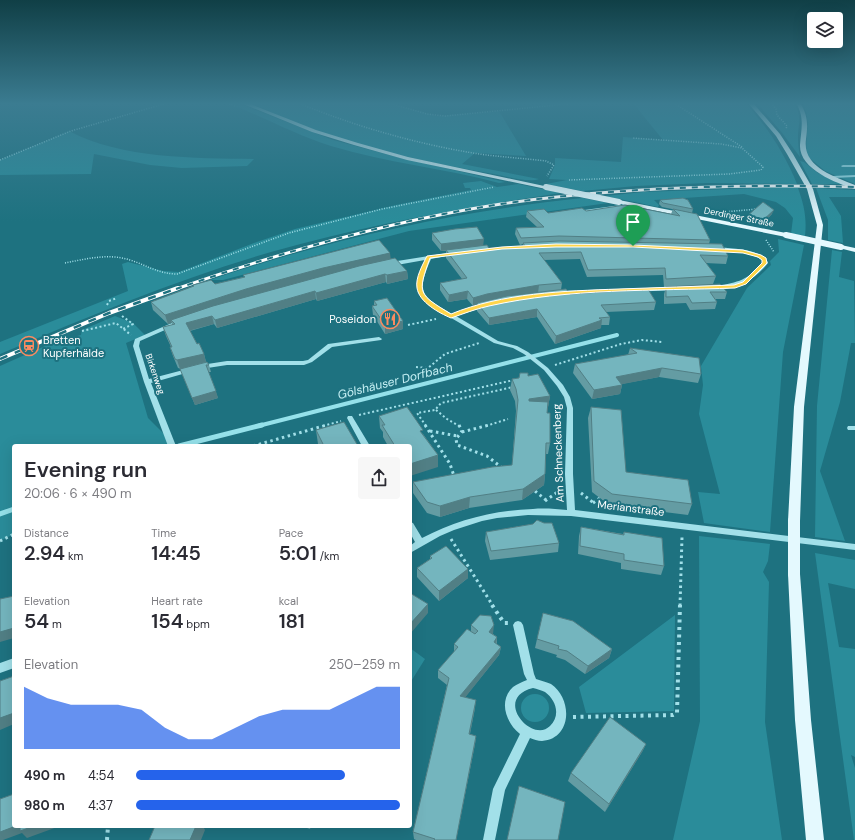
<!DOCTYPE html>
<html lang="en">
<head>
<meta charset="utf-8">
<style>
	:root { --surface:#fff; --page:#f7f7f7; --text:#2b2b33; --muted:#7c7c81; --accent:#2563eb }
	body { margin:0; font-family:"DM Sans",sans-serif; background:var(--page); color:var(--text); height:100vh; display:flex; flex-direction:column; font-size:15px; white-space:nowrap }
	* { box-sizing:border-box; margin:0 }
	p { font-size:13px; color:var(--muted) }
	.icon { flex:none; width:22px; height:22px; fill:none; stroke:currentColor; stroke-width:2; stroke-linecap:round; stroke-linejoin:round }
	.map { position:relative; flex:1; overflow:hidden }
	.panel { position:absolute; left:12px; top:444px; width:400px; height:384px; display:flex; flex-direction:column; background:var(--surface); border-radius:4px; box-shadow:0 4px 16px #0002 }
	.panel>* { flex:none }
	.tools { position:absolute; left:807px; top:12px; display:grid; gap:8px }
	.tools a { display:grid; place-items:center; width:36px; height:36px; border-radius:4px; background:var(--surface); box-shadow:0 4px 16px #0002; font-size:20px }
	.pin { position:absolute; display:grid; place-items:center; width:34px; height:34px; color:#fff; margin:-41px -17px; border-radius:50% 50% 50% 0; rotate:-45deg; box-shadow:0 0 4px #0007 }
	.pin .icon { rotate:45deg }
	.round { display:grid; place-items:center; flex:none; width:42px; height:42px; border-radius:4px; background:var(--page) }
	.headline { display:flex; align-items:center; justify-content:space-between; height:68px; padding:0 12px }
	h1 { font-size:22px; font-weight:600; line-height:30px }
	.figures { display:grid; grid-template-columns:repeat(3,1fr); gap:6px; height:68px; padding:4px 12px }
	.figures div { display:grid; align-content:center }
	.figures b { font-size:20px; font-weight:600 }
	.figures small { font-size:11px; font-weight:400 }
	.figures p { font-size:11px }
	.chart { height:112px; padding:8px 12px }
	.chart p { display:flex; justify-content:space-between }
	.chart svg { width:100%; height:72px; margin-top:4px; fill:var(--accent); opacity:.7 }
	ul { padding:0 12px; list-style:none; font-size:13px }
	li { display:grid; grid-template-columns:64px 48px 1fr; align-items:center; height:30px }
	li i { height:10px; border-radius:5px; background:var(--accent) }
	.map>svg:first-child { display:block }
</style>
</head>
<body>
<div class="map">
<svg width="855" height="840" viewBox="0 0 855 840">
	<rect width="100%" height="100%" fill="#1e7280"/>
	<path fill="#2a8c9a" d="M227,103H238L333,140L393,156L505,182L499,183C444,168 386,163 331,146C295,135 262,116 227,103Z
		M265,103H389L437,116L499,111L526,156L475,153L462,164L539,179C528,183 505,176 494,174C431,163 367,150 307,127C290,121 273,113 256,105Z
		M633,103H745C767,126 785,154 797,184L707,183L636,186L582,191L546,184L567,180L549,179L555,165V158L621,162L623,137L663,140Z
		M757,103H794C803,119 798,122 798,138C798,144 799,151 800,157L783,134Z
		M802,103H855V184L825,171L807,156C804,136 813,121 802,103Z
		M69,131C122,159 195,158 254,159L247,166L182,168L150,165L94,154L91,174L0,175V160Z
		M800,161L804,162L818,173L843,184H812Z
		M481,181L497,187L518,184L561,193C463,208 366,225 271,252C178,279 89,316 0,354V342L128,291L122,264L128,262L163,271L179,272L254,243L295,229L396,205L471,190L470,188H465L463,183Z
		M782,187L798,188C804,205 807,218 805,236L791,234L793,218L785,208L776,202L744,194L654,200L659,205L658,207L605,196L643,192Z
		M816,188L855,190V197H829L841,216L843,243L828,240V220Z
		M583,198L608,203L409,231L223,280H210C330,239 456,211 583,198Z
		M778,239L804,245L783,352L770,532L704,523L698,492L720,494L699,414L703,385L701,366L747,288L771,265L770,261L779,252Z
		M832,250L842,252L839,277L854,281L855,343H851L840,402L820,471L845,541L815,537L817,406Z
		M115,316L133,323L145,335L126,343L148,418L169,439L172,446H14V534L0,541V366L54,342L81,335L82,330Z
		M699,536L770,544L768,561L763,572L769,582L765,722L782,840H673L700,721Z
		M815,553L855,560V589L828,583L839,647L855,649V757L851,755L855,768V840H854Z
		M675,615L674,711L586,713L579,687Z
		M410,648L425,659L410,683Z
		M521 708a14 14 0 1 1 28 0a14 14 0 1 1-28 0Z"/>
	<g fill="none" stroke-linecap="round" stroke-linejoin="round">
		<path stroke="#95e1ea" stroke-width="4" d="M258,426L617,335"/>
		<path stroke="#95e1ea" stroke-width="5" d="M179,446L262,425
			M0,514L14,509"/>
		<path stroke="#a2e0e9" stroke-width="1.5" stroke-dasharray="1 1.5" stroke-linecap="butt" d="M227,103L235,106
			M298,103C355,126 413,143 473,153C497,157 522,158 546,161L554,165L547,176
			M389,103L427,114L445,116L577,103
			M674,103L742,147
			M771,103L776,109L777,115L787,126L786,129
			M0,160L71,131L167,103
			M569,180L729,174L761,170L763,167L742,148L721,144L632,138
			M724,212L757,209
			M766,240L774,252
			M65,263C86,259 108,253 130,260C146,265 159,274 177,274L289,233L382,209L494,187"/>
		<path stroke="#a2e0e9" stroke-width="2" stroke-dasharray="2 2.5" stroke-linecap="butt" d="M107,305L109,301L117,298
			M122,316L133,324L123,329
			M408,325L436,319
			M82,331L116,323L131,335
			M555,365L621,344L642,340L662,342
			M416,367L428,368L445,354L479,343
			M436,410L447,419L459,426
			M359,415L514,380
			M323,426L341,421
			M426,426L417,413L435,410L441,403L513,387
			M486,426L508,419"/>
		<path stroke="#a2e0e9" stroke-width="3" stroke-dasharray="2.5 3.5" stroke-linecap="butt" d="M425,425L450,464L454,476
			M459,425L462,431L456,439L457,445L487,456L501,467
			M430,431L458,436
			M462,432L489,425
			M253,446L327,425
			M535,491L546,500
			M581,493L595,504
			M545,501L559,491
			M593,503L600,498
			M451,539L493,606
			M0,541L14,534
			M680,606L682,537"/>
		<path stroke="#a2e0e9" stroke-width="4" stroke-dasharray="3 4.5" stroke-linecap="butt" d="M492,605L504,623H508
			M573,717L673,715L677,713L680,605
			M107,840L108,826"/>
		<path fill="#a2e0e9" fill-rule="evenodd" d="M843,165H855V167H842L841,166Z
			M855,175V177L832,178L830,177L832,176Z
			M626,203H628V205L622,207L577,213L575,212L577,211L621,205Z
			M714,248C726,247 764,249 768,263C755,280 734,292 712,289V287C736,282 745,283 762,263V260C748,251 732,252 716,250H714Z
			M454,252L456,253V254L431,259C416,293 421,296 452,314L483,304H487V306L456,316L498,341L517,346L528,352L548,368L563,385L570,397L573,408V474L575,510L855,544V550L571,516L528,515L497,518L482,521L454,530L440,536L410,553V546L415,542L410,533V522L413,523L422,538C456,520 494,510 533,509C544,508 556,509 567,510L565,474L567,408L564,397L557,386L544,370L524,354L513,348L494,343L429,305C412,287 416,281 425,260L391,266L388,264L391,262Z
			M674,287L677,289L676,290L560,295L557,293L560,291Z
			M181,319L184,321L183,322L140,341L139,346L149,379L191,368L194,370L193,371L151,383L176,446H168L144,382L133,346L135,339Z
			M379,337L382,339L381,340L332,347L312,362L304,365H227L201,369L198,367L201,365L227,361H303L308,360L328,344Z
			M348,416H352L370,446H362L347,418Z
			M848,426H855V430H848L847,428Z
			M518,621L521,622L523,625L534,674L536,679C541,681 547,682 551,684C573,699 572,739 542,741C538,741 533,739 530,738L505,790L495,840H483L493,789L520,734C506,723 498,701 513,687C517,684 522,682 527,680L524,674L513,625L515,622ZM533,688C537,689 541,690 545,692C556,700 561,715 550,726C532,744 492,698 533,688Z
			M14,658V668L0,673V663Z"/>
		<path fill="#e4f9fe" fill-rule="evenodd" d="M241,103H248L316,130L358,143L408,157L549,187L546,189L407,160L354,145L312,132Z
			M748,103H753L780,134L793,154L813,189L823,225L804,407L800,521L798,524L794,526L790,524L788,521L794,407L817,225L807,189L787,154L776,136Z
			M796,103H800C808,115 808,125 806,139C802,167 834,176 855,185V189C836,183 799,169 800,145C801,129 805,118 796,103Z
			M619,200L786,233L789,235L786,237L617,203V201Z
			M841,245L855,248V252L839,248L838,247Z
			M794,569L798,570L800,574L811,720L824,840H806L795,720L788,574L790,570Z"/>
		<defs>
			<path id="rail-far1" d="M176,289C282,252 390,221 501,204C619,187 737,184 855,187"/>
			<path id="rail" d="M0,359L109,313L178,288"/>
		</defs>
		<use href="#rail-far1" stroke="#fff" stroke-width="3"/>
		<use href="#rail" stroke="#fff" stroke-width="4"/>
		<use href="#rail-far1" stroke="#1e7280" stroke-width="2" stroke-dasharray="6" stroke-linecap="butt"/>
		<use href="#rail" stroke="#1e7280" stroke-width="2.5" stroke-dasharray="8" stroke-linecap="butt"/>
		<path stroke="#e4f9fe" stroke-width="6" d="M546,187L619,202
			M786,235L841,247"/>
		<path stroke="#e4f9fe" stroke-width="12" d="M794,521V574"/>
	</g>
	<path fill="#649ca3" d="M660,200L693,209L692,213L662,207L659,204Z
		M673,209L710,240L709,244L728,256L726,264L705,263L716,276L713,284L727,292L725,299H715L717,302L715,309L690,310L686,303L664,304V294L666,287H664L663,275L587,277L580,259L544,260L562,283L561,290L570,294L656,302L654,310L606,312L610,317L609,325H601V328L555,344L537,317L489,325L477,311V304L473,306L467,299L448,302L440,290V283L462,279L446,258V251H441L432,240V233L484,246L489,248L523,246V244L520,245L515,234L516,228L537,227L526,217L527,211L548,213L586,211L671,214Z
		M772,214L761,225L745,220L746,217Z
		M391,259L407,271L408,279L387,284L386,282L317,301L316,299L217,328L214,324L190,331L197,344L204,354L206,362L209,365L211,372H208L218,398L195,405L183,376L181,369L178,368L173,356L170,347H171L166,336L163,327L172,325V323L168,324L153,310L151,302L193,286V285L215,284L244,277L243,275Z
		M374,301L403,321V329L385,334L373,315L372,306H374Z
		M630,348L701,374L698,383L659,377L621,384L622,385L620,394L592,399L573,373L575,364L628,355Z
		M528,376L550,396L548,407H547V413L550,443L548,454H546L545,474L544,485L522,500L469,508L440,517L427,513L413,493V482L512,465L516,411L515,401L510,390L512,379Z
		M591,407L626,472L692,504L688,515L609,505L592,492L588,418Z
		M379,416L423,434L438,455V467L410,446H388L383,437V432L380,428Z
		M316,430L358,446H319L318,444Z
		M533,524L559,543L558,552L490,560L485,541L486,532Z
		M581,527L623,534L624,532L664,566L661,575L621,569V563L578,554L579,536Z
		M430,556L468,578L439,601L417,577V568L430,559Z
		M471,625L493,634L497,637V644L501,647L499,655L465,697L475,708L470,734L476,736L475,744L456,840H416L414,839L413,832L447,685L438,678V670L454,652V644L471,631Z
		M537,639L612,649L609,658L585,674L565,660L556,657L557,655L535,648Z
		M646,744L642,752L605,812L568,781L571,773Z
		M301,826H311L310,829Z"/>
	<path fill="#517f85" d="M774,210L772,214L761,225L762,221Z
		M484,239L483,247L441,251V244Z
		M390,253L391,261L171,320L172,323L168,324L165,315L246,289L323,268Z
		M407,271L408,279L387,284V275Z
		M385,274L386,282L317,301L316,293Z
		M539,285L538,293L477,303V304L473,306V298L487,294Z
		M315,291L316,299L217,328L215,320Z
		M468,291L467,299L448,302L449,295Z
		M537,309V317L489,325V318Z
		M212,316L214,324L188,331L186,323Z
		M602,320L601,328L555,344L556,336Z
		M403,321V329L385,334V325Z
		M204,354L206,362L180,369L177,360Z
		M662,368L659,377L613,386L616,377Z
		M622,385L620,394L592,399L594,390Z
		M216,391L218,398L195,405L192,398Z
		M550,396L548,407L528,411L529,399Z
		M438,455V467L410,476V464Z
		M545,474L544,485L522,500L523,489Z
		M470,497L469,508L440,517V506Z
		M468,569V578L439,601V591Z
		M428,604V613L410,634V624Z
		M494,625L493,634L488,640L489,632Z
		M14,628V638L0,642V632Z
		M497,637L496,646L494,642Z
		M501,647L499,655L460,704V696Z
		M612,649L609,658L585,674L588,666Z
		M476,700L475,708L468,742L469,734Z
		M14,713V724L0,730V718Z
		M476,736L475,744L456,840Z
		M646,744L642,752L605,812L609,804Z
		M16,826H60L27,838L22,833L3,840H0V832Z
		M196,826H203L205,830L201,840H190Z"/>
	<path fill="#74b5be" stroke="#517f85" d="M683,198L688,200L693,209L663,203L660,200Z
		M763,202L774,210L762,221L746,217Z
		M625,205L680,216L673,209L697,214L710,240L559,236L521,238L516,228L544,227L527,211L544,209L548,213L582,208L586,211Z
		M477,227L484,239L441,244L432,233L455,229Z
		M379,240L390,253L323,268L246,289L165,315L151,302L194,286L193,285L211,280L215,284L245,277L243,275Z
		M559,241L722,244L728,256L700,255L716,276L666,279L665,268L588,270L581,252L539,253L562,283L539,285L487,294L473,298L468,291L449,295L440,283L467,278L446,250L487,245L489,248L525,246L523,243Z
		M395,258L407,271L387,275L385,274L316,293L315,291L215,320L212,316L186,323L197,344L199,343L204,354L177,360L175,359L170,347H172L163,327L175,324L171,320L213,306L359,266Z
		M720,284L727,292H710L717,302L692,303L688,296L666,297V287Z
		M566,289L570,294L648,289L656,302L601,305L610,317L599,318L602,320L556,336L537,309L489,318L477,303L507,296Z
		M387,298L403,321L385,325L372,306L377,305L374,301Z
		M630,348L699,358L701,374L662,368L616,377L622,385L594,390L575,364L637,353Z
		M207,362L209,365H206L216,391L192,398L180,369Z
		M520,373H528V376L538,374L550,396L529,399V401L548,402L547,413H550V443H546L545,474L523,489L470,497L440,506L427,502L413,482L492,467L512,465L518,400L516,389L512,379L519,378Z
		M407,407L423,430L420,431L438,455L410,464V446H395L382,425H385L379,416Z
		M591,407L621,410L626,472L688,480L692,504L612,494L594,481Z
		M344,422L358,446H324L316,430Z
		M537,520L544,523H552L559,543L491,551L486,532L533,524Z
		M581,527L624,535V532L662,538L664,566L624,560V554L580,546Z
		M446,546L468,569L439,591L417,568L432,558L430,556Z
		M410,593L428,604L410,624Z
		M14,596V628L0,632V599Z
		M543,613L573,621L612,649L588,666L567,651L558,649L559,646L537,639Z
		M480,615L491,616L494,625L489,632L497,637L494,642L501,647L460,696L476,700L469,734L476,736L456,840H434L435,839L413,832L449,678L438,670L458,647L454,644L467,629L475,634L478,631L471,625Z
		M14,676V713L0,718V681Z
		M610,717L646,744L609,804L571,773Z
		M519,786L565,802L558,840H507Z
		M14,794V826H16L0,832V799Z
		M20,826H34L20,831Z
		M155,826H196L190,840H149Z"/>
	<linearGradient id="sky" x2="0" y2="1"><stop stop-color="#103f46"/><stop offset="0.47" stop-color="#3b7c91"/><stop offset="1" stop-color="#3b7c91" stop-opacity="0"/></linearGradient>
	<rect width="855" height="221" fill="url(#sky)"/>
	<path fill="#ffd54a" stroke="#fff" fill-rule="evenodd" d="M556,244L633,245L743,250L761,255L766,258L767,263L746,284L735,288C653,291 569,288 489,306C475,309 463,314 451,318C439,313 419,302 417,288C415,278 423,264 427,256L502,247ZM556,247H633L743,253L758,257L762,260V263L743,282L734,285C696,286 657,288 619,289C564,291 502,293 451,314C418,294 417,294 430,258L502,249Z"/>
	<defs>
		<symbol id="restaurant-ring" viewBox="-11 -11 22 22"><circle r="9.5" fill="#1e7280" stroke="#f88b60" stroke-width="1.5"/><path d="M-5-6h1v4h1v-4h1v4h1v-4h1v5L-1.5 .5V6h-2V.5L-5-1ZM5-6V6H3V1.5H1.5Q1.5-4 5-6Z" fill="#f88b60"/></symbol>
		<symbol id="station-ring" viewBox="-11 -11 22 22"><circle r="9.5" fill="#1e7280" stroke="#f88b60" stroke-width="1.5"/><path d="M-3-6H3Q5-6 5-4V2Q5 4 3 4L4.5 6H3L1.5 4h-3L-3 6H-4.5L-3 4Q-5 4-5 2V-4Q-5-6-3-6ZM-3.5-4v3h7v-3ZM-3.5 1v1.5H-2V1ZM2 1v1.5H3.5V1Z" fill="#f88b60"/></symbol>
	</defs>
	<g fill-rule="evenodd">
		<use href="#restaurant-ring" x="379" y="308" width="22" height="22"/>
		<use href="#station-ring" x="18" y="335" width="22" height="22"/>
	</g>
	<g text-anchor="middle" stroke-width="4" stroke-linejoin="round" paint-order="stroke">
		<g font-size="9" fill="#fff" stroke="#1e7280">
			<text transform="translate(739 217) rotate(11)" y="3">Derdinger Straße</text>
			<text transform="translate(155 374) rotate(71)" y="3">Birkenweg</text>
		</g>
		<g font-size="11" fill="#fff" stroke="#1e7280" text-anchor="end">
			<text x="376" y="323">Poseidon</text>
			<text x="43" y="344" text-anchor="start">Bretten<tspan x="43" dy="13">Kupferhälde</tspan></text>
		</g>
		<g font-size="11" fill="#fff" stroke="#1e7280">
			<text transform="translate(558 453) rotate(-92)" y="4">Am Schneckenberg</text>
			<text transform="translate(631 508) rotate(7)" y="4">Merianstraße</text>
		</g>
		<g font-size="12" font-style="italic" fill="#c6f0f4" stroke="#1e7280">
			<text transform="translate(395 381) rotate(-14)" y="4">Gölshäuser Dorfbach</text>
		</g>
	</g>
</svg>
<div class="tools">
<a><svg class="icon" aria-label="layers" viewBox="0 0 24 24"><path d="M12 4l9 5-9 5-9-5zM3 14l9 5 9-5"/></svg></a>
</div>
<div class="pin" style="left:633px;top:246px;background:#1e9e55"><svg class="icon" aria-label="arrive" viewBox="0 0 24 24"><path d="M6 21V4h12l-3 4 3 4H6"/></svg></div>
<section class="panel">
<div class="headline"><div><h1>Evening run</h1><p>20:06 · 6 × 490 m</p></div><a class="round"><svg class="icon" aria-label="share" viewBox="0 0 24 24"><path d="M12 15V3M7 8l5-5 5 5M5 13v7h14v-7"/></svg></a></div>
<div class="figures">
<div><p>Distance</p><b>2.94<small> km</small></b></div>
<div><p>Time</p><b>14:45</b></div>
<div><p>Pace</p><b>5:01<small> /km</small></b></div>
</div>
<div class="figures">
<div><p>Elevation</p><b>54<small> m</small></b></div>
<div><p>Heart rate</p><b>154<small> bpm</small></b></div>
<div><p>kcal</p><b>181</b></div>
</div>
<div class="chart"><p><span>Elevation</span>250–259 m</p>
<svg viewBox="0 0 160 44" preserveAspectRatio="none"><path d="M0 44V6L10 13L20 17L30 17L40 17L50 20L60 31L70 38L80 38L90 31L100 24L110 20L120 20L130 20L140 13L150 6L160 6V44z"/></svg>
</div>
<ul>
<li><b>490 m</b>4:54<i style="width:79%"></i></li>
<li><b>980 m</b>4:37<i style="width:100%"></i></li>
</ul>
</section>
</div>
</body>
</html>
